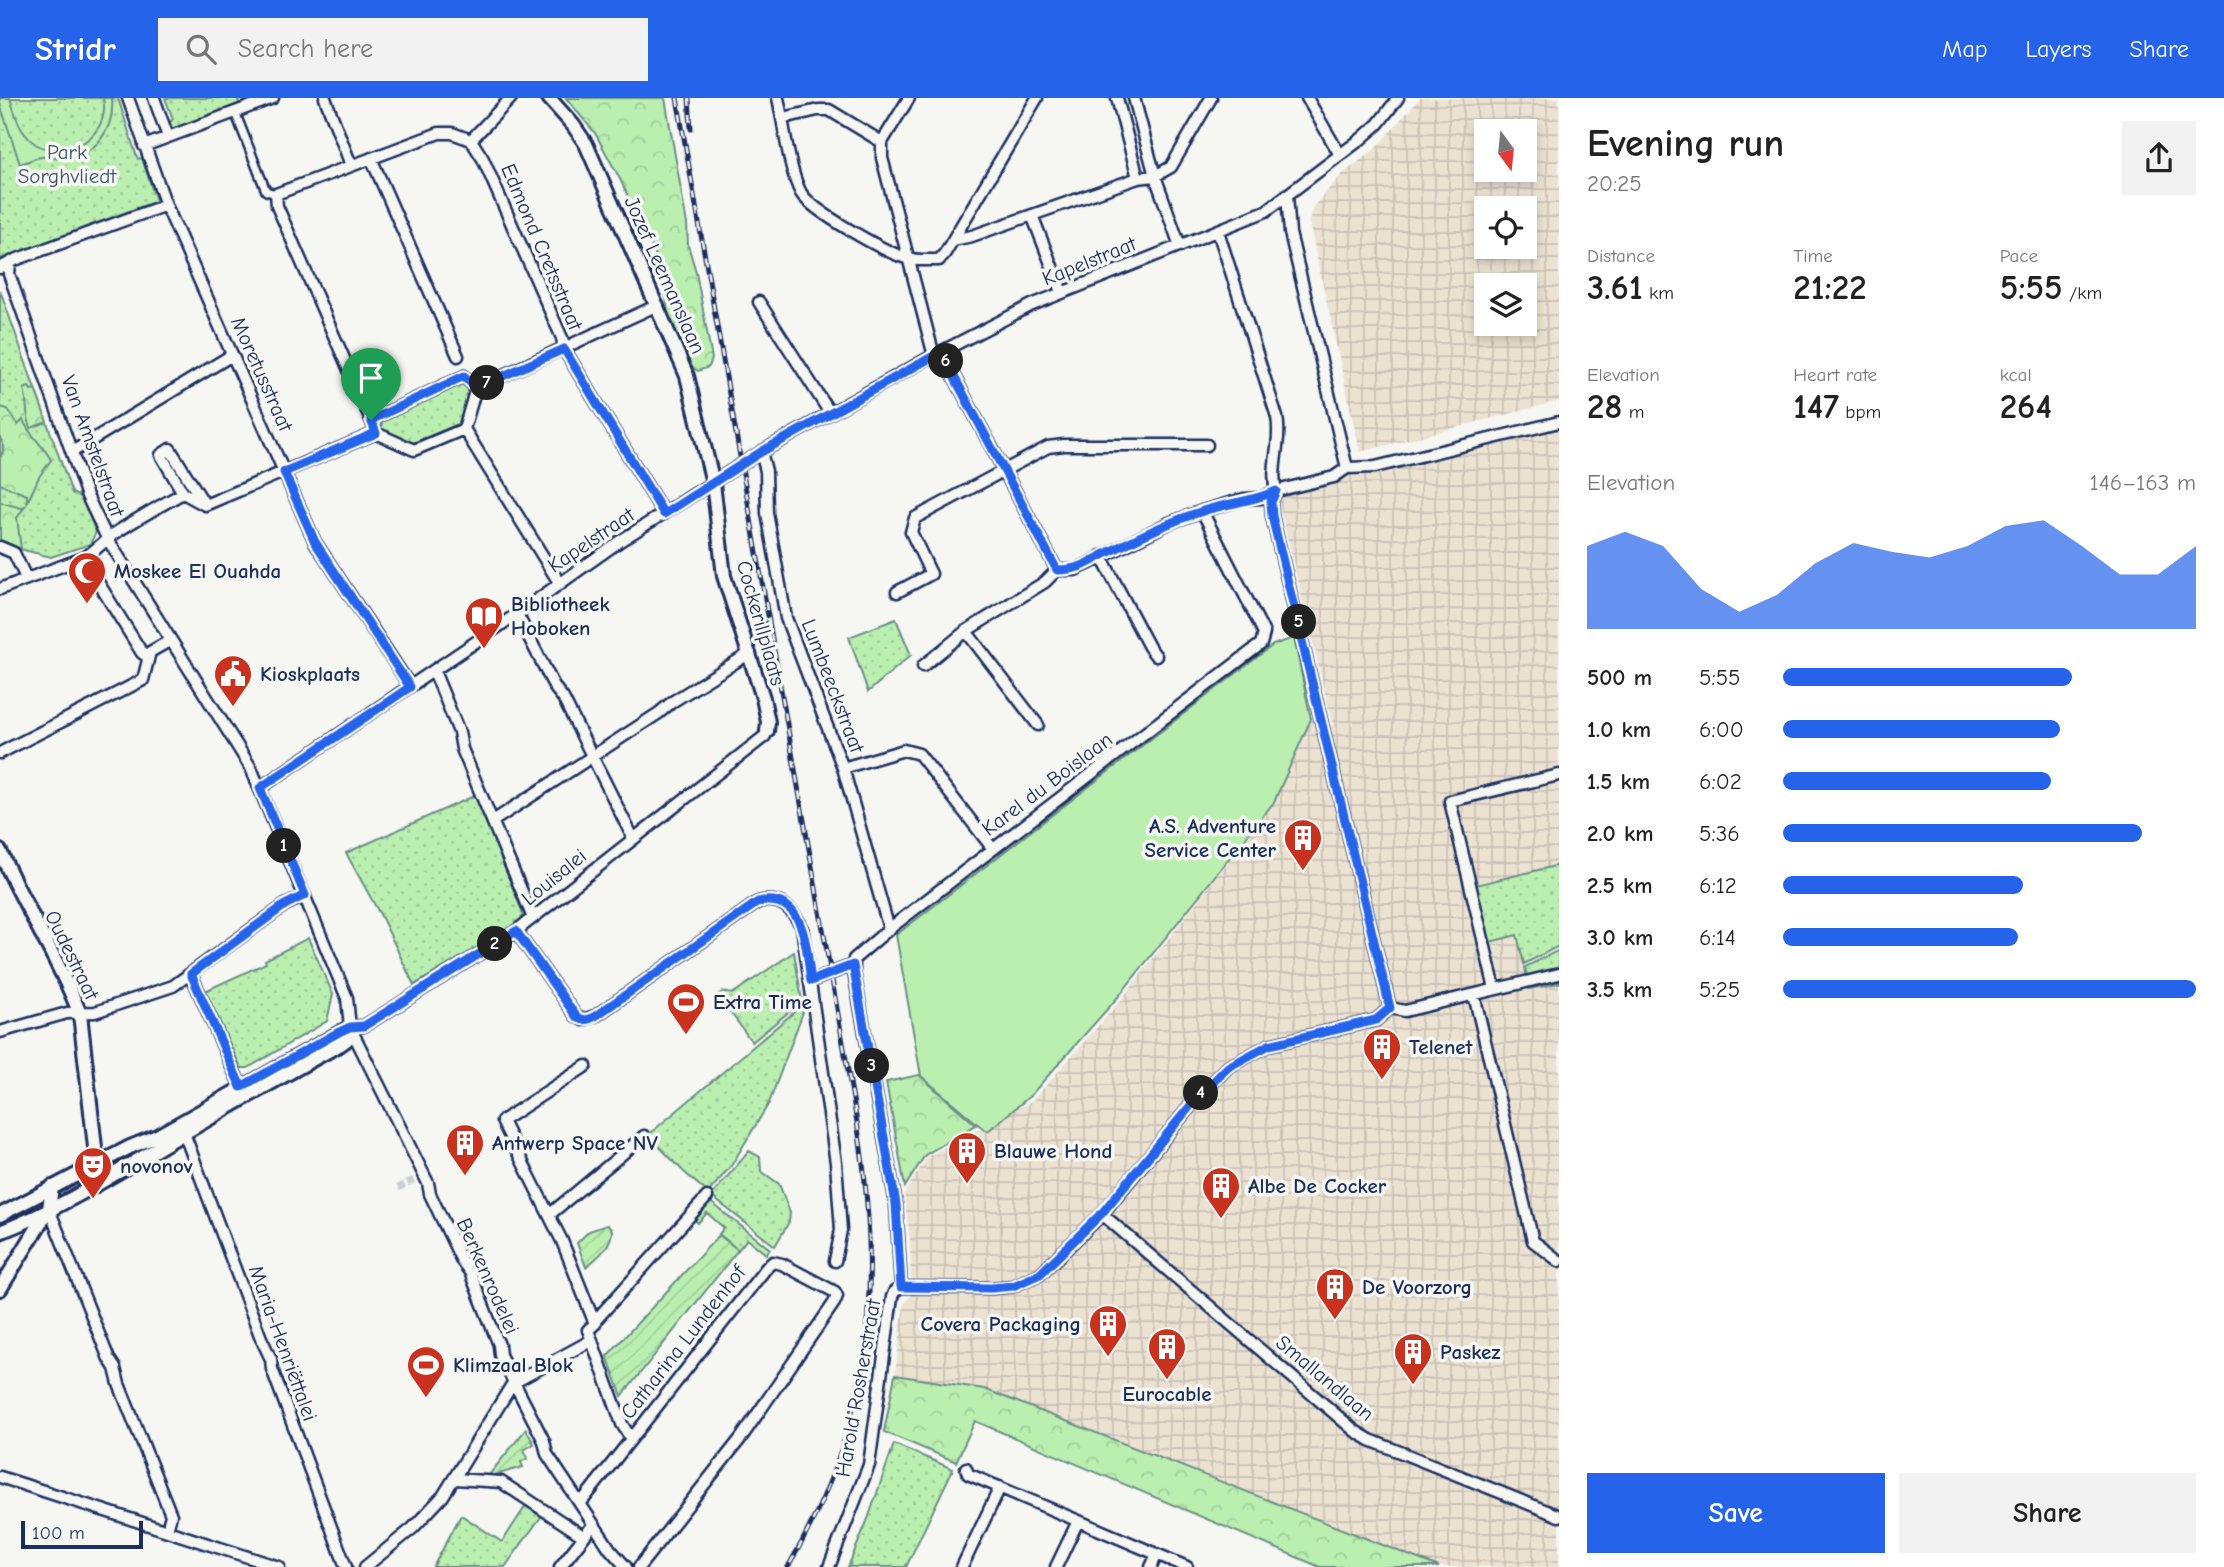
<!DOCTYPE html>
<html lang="en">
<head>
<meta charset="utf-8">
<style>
	:root { --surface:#fff; --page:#f2f2f2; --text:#222; --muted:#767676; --accent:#2563eb }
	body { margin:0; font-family:"Comic Neue",sans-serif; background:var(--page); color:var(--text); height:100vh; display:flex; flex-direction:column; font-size:26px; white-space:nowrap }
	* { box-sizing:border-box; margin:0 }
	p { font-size:23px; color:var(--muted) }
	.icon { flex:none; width:38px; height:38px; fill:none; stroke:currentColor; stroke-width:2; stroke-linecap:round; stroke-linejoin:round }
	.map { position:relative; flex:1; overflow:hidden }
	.sheet { display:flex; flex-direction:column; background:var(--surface); width:665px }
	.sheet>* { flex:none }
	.needle { width:46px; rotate:165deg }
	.fabs { position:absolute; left:1474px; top:21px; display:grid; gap:14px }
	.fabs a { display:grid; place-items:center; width:63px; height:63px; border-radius:0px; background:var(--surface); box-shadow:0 4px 10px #0003; font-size:35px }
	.scale { position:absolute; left:21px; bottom:18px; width:122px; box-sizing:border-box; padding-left:7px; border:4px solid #1b2f5e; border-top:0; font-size:19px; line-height:24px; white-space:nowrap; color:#1b2f5e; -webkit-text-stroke:5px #f6f6f2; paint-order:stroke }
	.pin { position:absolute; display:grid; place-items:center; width:60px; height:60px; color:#fff; margin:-72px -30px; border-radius:50% 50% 50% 0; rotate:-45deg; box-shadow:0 0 7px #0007 }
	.pin .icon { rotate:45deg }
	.km { position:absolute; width:35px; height:35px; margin:-18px; border-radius:50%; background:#222; color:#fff; font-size:19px; line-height:35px; text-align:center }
	.round { display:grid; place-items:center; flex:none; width:74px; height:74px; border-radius:0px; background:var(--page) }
	.headline { display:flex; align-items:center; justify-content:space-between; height:119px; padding:0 28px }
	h1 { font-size:38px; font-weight:800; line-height:52px }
	.figures { display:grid; grid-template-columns:repeat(3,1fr); gap:10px; height:119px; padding:7px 28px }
	.figures div { display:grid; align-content:center }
	.figures b { font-size:35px; font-weight:800 }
	.figures small { font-size:19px; font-weight:400 }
	.figures p { font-size:19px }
	.chart { height:196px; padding:14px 28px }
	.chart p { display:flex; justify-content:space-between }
	.chart svg { width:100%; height:126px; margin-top:7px; fill:var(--accent); opacity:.7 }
	.action { display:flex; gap:14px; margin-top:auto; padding:14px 28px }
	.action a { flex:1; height:80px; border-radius:0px; background:var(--accent); color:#fff; font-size:28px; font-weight:800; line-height:80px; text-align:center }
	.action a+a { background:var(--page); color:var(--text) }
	ul { padding:0 28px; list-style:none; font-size:23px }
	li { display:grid; grid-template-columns:112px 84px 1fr; align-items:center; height:52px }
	li i { height:18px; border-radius:9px; background:var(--accent) }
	header { display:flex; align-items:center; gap:42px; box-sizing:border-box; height:98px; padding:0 35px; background:var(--accent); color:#fff }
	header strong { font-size:33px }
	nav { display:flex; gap:38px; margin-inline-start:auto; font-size:24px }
	.search { width:490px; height:63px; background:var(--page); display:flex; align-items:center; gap:18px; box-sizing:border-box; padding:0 24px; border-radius:0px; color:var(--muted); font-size:26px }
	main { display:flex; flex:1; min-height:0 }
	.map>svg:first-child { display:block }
</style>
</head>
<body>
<header>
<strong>Stridr</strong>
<div class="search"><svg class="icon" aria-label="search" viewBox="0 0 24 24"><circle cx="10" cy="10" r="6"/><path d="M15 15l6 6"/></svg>Search here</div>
<nav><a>Map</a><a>Layers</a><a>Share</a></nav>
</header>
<main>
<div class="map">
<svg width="1559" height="1469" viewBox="0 0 1559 1469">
	<defs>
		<pattern id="industrial-grid" width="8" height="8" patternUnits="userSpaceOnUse" patternTransform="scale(1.75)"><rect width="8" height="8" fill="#ece2d2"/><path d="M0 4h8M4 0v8" fill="none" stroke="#cac2b7"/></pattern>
		<pattern id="grass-dots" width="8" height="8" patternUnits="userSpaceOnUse" patternTransform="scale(1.75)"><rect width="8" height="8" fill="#bbefb0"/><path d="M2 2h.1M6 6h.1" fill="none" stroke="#a0cd9a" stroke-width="1.8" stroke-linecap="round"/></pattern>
		<pattern id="forest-crowns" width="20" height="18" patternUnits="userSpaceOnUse" patternTransform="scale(1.75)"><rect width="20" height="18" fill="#bbefb0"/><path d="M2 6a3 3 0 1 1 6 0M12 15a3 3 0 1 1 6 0" fill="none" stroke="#a0cd9a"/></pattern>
		<pattern id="garden-furrows" width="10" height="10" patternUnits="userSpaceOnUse" patternTransform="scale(1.75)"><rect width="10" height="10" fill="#bbefb0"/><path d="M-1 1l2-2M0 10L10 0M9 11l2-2" fill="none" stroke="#a0cd9a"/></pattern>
	</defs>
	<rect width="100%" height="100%" fill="#f6f6f2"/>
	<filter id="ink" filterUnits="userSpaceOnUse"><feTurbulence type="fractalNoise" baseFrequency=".0143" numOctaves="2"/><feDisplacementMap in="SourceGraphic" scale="14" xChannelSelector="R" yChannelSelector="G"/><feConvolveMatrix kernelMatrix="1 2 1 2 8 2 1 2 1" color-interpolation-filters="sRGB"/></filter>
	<g filter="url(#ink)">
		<path fill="url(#industrial-grid)" fill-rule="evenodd" d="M1420,0H1559V303L1360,354L1309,124L1313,109L1341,77L1375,51ZM1486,33H1524V72H1486ZM1486,110H1524V149H1486ZM1486,187H1524V226H1486Z
			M1559,325V767L1477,788L1517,836L1529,891L1559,885V1469H1440L984,1291L895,1277L904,1206L911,1197L910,1142L904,1096L928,1058L1033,1002L1121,902L1274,704L1311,621L1333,628L1276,393Z"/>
		<path fill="url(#grass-dots)" stroke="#6b8f87" stroke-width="2" d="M0,0H118L136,56L138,61L142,60L156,103L0,161Z
			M165,0H244L238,2L240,8L171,33L168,27L173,21Z
			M0,192L72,395L82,400L96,434L90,446L51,459L16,450L0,443Z
			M457,286H463L471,295L461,325L408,347L381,333L382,321Z
			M896,521L911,557L868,594L849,539Z
			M476,697L525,821L414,887L382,820L346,755Z
			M1559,767V848L1524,866L1517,837L1490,844L1476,787Z
			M308,840L333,896L327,923L248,970H241L205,893L266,865L265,862Z
			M1559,852V885L1529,891L1525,869Z
			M794,854L802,903L752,944L718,897L723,894L732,896Z
			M799,910L803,914L769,1005L731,1068L708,1095L684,1074L648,1037Z
			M749,1053L760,1059L761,1073L779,1086L790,1115L789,1124L775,1148L711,1098Z
			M708,1102L770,1151L766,1156L747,1141L738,1152L719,1136L724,1130L707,1115L698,1125L692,1119Z
			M894,1346L953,1371L906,1469H848L868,1421Z
			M527,1406L543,1416L505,1469H433L461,1417L502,1444Z"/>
		<path fill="url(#forest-crowns)" stroke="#6b8f87" stroke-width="2" d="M566,0H665L687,126L688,147L696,174L712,261L709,269L698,273L690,268L668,219L664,175L620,81L595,35Z
			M29,289L31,292L35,291L47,324L31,330C25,316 28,305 24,291Z
			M0,309L8,311L18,327L23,322C30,338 44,348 51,362L39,379L27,405V397L0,386V360L3,353V345L0,340Z
			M0,404L21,410L25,408L17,420L21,451L0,442Z
			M919,977L976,1027L925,1057L905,1089L886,984Z
			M895,1277L984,1291L1439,1469H1320L975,1323L956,1364L884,1334Z"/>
		<path fill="url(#garden-furrows)" stroke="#6b8f87" stroke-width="2" d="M607,1127L612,1132C612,1148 598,1159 586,1169L577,1145L589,1133Z
			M719,1137L738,1152L622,1298L607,1258Z
			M526,1331L534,1346L524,1352L528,1360L521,1364L523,1369L495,1377H489Z"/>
		<path fill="#bbefb0" stroke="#6b8f87" stroke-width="2" d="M0,0H10C14,11 17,27 25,36C52,72 113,43 103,0H112C115,32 95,58 63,61C55,61 48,58 41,59C34,60 27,64 20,66L0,6Z
			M1294,540L1311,621L1274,704L1118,899L1030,998L988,1033L980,1028L921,978L896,837L1273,547Z"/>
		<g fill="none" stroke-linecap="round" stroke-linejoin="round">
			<path stroke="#6199b1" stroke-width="2.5" d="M568,986L587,974"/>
			<path stroke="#caced4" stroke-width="7" stroke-dasharray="7 3.5" stroke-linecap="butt" d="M398,1090L415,1081"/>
			<defs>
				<path id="pedestrian" d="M235,14L266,93L276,96"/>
				<path id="minor" d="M128,0L166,107L315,444L410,588
					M154,0L168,39
					M325,0L351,67
					M778,0C784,26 789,73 801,95C812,113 885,154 906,160C917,163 928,162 939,162L945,155L1037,0
					M1117,0L1138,80
					M1134,0L1155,78L1180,148
					M1307,0L1340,57
					M783,20L818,12H829L882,44
					M471,42L483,61L562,240L564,251L664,416
					M882,44V60L934,258
					M882,44L909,0
					M144,48L273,0
					M371,60L458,258
					M1287,97L1290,135L1347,370
					M1032,117L1062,194
					M1218,133L1277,319C1282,344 1270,368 1276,393
					M953,142L972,138L1138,80L1155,78L1171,69L1211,0
					M10,166L9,176L87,398L107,440L251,670L347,900L350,929L428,1085L430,1096L462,1163L470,1174L499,1247L500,1257L544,1343L547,1356L610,1451L626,1469
					M0,170L15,162L166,107
					M759,204L830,315
					M941,254L1057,472
					M464,278L476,290L464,331L414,352L376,335L371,322Z
					M476,290L658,207
					M371,322L277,108L276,96L439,35H452L471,42L511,0
					M464,331L560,486
					M72,354L232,257
					M761,354L766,373L767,415L786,520L843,670L889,831
					M1276,393L1271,404L1272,418L1390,910
					M183,395L161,357L170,351L205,407
					M0,449L14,455L26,480
					M1101,458L1149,549L1156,558
					M83,460L142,555L148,559
					M0,491L83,460C95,454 103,443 114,436C136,421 160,408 183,395L205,407L376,335
					M897,494L931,476L911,434L915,420L1048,349L1064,347H1207
					M517,516L555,590L563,600L633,740
					M966,533L1038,627
					M923,568L966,533L1045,484L1057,472H1075L1088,466L1169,425L1202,413L1244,401L1261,400L1276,393L1334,379L1347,370L1375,369L1559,324
					M434,573L459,634L462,651L533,820
					M0,655L143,582L150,554L171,542
					M843,670L904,652L919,656L993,751
					M260,690L517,516L620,443L761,354L927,261L1032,207L1266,113L1361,41L1378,26L1398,0
					M493,723L659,615L672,604L750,555
					M516,833L576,918L583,922L597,917L758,804C782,799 791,810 802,829L836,1065L841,1132L835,1163
					M191,876L241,989
					M811,883L853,867
					M1495,891L1450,703L1559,677
					M1474,897L1533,1143L1559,1163
					M1390,910L1405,913L1559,876
					M350,929L364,928L516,833L765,638L767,633
					M0,934L67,915L95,914L173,888L285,807L305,798
					M586,968L502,1023L562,1143L595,1226L588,1232L622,1326L631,1341
					M184,1035L261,1240L271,1261L272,1271L346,1469
					M49,1111L109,1261L115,1270L119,1286L171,1417L167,1432
					M1102,1116L1355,1333L1370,1342L1559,1418
					M549,1117L644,1038
					M901,1189L992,1190L1013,1188L1040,1176L1102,1116L1196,1001L1228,969L1269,947L1376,922L1390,910
					M594,1224L707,1099
					M513,1285L592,1242
					M966,1370L968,1376L1187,1469
					M0,1379L279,1469
					M455,1381L501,1384L583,1438
					M580,1406L767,1169L773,1164L782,1166L835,1194L837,1198L834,1205L741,1340L639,1469
					M365,1469L413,1430L443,1398L513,1285
					M560,1469L593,1427
					M829,1469L869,1367L892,1199L894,1194L901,1189L896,1106L854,874V861L889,831L1261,546L1264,535L1202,413
					M962,1469L1000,1389
					M1056,1469L1078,1423
					M1151,1469L1157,1456"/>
				<path id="tertiary" d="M549,0L573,27L586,46L687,278L713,385L724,478L763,600L768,624L767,633
					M0,753C24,809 58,859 80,916L97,1067L100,1072
					M0,1117L130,1049L157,1038L350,929
					M0,1134C65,1109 125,1069 184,1035C236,1005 287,975 339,947C347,942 352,939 350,929
					M0,1191L49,1111L52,1089"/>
			</defs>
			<use href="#pedestrian" stroke="#1b2f5e" stroke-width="12"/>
			<use href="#minor" stroke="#1b2f5e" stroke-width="15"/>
			<use href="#tertiary" stroke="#1b2f5e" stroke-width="18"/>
			<use href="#pedestrian" stroke="#f6f6f2" stroke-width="7"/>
			<use href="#minor" stroke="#f6f6f2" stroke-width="10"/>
			<use href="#tertiary" stroke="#f6f6f2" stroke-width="12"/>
			<defs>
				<path id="rail" d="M677,0L858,1030C883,1190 871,1327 788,1469
					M689,0L691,31"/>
			</defs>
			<use href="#rail" stroke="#1b2f5e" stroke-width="5"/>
			<use href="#rail" stroke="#f6f6f2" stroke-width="2.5" stroke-dasharray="8" stroke-linecap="butt"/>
		</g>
	</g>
	<g fill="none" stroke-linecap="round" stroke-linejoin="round" filter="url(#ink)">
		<defs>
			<path id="route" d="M564,251L664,416L761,354L941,254L1057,472C1078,472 1085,467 1103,457C1135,441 1168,424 1203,413C1227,405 1255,403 1276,393L1271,404L1272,418L1390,910L1376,922L1269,947L1228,969L1196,1001L1102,1115L1040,1176L1013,1188L992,1190L901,1189L896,1106L853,867L811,883C806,851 806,794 758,804L597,917C589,922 583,924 576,918L516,833L364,928L350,929L339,934L241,989L191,876L285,807L305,797L260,690L410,589L315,444L284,374L376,335L371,322L464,278L476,290Z"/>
		</defs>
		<use href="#route" stroke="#fff" stroke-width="14"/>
		<use href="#route" stroke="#2563eb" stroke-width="9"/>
	</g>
	<defs>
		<symbol id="mosque-pin" viewBox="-11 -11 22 30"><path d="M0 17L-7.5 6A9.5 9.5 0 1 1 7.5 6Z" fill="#c8321e" stroke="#f6f6f2"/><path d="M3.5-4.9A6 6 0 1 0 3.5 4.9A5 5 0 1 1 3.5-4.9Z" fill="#fff"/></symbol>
		<symbol id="library-pin" viewBox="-11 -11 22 30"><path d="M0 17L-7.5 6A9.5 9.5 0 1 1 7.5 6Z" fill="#c8321e" stroke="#f6f6f2"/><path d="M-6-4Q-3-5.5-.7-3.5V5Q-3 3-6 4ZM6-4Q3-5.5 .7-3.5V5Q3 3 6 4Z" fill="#fff"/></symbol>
		<symbol id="civic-pin" viewBox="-11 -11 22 30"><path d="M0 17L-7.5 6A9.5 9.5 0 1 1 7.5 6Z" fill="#c8321e" stroke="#f6f6f2"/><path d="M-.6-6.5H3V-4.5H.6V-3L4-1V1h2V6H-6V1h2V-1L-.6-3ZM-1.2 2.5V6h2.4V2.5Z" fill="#fff"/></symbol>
		<symbol id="building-pin" viewBox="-11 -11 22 30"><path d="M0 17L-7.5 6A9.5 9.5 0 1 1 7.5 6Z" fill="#c8321e" stroke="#f6f6f2"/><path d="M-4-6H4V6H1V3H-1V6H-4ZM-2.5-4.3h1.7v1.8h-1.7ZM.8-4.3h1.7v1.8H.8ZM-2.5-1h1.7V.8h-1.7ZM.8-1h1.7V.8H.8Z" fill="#fff"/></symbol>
		<symbol id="stadium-pin" viewBox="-11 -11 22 30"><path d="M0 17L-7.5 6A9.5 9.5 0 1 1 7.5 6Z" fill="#c8321e" stroke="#f6f6f2"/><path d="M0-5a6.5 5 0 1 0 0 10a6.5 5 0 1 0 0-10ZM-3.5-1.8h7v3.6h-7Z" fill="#fff"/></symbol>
		<symbol id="theatre-pin" viewBox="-11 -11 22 30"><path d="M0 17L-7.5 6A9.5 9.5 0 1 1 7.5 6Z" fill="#c8321e" stroke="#f6f6f2"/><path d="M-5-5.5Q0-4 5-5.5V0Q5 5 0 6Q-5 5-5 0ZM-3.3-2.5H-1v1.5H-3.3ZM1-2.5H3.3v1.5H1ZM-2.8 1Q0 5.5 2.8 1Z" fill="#fff"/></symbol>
	</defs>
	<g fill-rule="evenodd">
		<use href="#mosque-pin" x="65" y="451" width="44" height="60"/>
		<use href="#library-pin" x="462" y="496" width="44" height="60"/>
		<use href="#civic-pin" x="211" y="554" width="44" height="60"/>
		<use href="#building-pin" x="1281" y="718" width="44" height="60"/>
		<use href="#stadium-pin" x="664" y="882" width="44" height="60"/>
		<use href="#building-pin" x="1360" y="927" width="44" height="60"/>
		<use href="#building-pin" x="443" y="1023" width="44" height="60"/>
		<use href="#building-pin" x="945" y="1031" width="44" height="60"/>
		<use href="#theatre-pin" x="71" y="1046" width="44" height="60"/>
		<use href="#building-pin" x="1199" y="1066" width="44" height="60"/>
		<use href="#building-pin" x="1313" y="1167" width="44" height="60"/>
		<use href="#building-pin" x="1086" y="1204" width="44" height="60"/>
		<use href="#building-pin" x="1145" y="1227" width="44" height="60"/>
		<use href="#building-pin" x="1391" y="1232" width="44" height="60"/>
		<use href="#stadium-pin" x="404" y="1245" width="44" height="60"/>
	</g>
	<g text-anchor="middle" stroke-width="7" stroke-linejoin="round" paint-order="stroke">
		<g font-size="21" fill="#3b556e" stroke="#f6f6f2">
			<text x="67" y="61">Park<tspan x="67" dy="24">Sorghvliedt</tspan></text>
		</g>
		<g font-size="21" fill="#1b2f5e" stroke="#f6f6f2">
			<text transform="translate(542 149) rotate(67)" y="7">Edmond Cretsstraat</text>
			<text transform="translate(1089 163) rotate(-22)" y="7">Kapelstraat</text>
			<text transform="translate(665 177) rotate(66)" y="7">Jozef Leemanslaan</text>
			<text transform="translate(262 276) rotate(66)" y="7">Moretusstraat</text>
			<text transform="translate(93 348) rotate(70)" y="7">Van Amstelstraat</text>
			<text transform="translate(591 442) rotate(-34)" y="7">Kapelstraat</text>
			<text transform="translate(761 525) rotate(74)" y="7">Cockerillplaats</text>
			<text transform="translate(833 588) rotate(69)" y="7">Lumbeeckstraat</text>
			<text transform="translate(1047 686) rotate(-37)" y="7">Karel du Boislaan</text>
			<text transform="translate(554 779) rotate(-39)" y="7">Louisalei</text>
			<text transform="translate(72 857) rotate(64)" y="7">Oudestraat</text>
			<text transform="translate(488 1178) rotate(66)" y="7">Berkenrodelei</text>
			<text transform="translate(683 1244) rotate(-52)" y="7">Catharina Lundenhof</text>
			<text transform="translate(283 1245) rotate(70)" y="7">Maria-Henriëttalei</text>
			<text transform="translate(1325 1280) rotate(40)" y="7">Smallandlaan</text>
			<text transform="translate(858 1290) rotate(-80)" y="7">Harold Rosherstraat</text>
		</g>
		<g font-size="21" font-weight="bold" fill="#1b2f5e" stroke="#f6f6f2" text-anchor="start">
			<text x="114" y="480">Moskee El Ouahda</text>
			<text x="511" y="513">Bibliotheek<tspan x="511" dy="24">Hoboken</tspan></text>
			<text x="260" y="583">Kioskplaats</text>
			<text x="1276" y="735" text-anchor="end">A.S. Adventure<tspan x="1276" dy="24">Service Center</tspan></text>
			<text x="713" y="911">Extra Time</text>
			<text x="1409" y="956">Telenet</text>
			<text x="492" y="1052">Antwerp Space NV</text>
			<text x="994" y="1060">Blauwe Hond</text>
			<text x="120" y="1075">novonov</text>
			<text x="1248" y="1095">Albe De Cocker</text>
			<text x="1362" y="1196">De Voorzorg</text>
			<text x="1081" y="1233" text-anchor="end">Covera Packaging</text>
			<text x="1440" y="1261">Paskez</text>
			<text x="453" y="1274">Klimzaal Blok</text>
			<text x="1167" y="1303" text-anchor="middle">Eurocable</text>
		</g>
	</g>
</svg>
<div class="fabs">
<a><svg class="needle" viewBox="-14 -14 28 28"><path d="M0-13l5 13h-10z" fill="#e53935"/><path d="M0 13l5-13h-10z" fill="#767676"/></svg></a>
<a><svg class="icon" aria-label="locate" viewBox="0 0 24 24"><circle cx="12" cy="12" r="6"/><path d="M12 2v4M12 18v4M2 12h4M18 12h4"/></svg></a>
<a><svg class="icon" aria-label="layers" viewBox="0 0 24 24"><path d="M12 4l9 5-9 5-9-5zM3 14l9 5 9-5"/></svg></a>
</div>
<div class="scale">100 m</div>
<div class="pin" style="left:371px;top:322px;background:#1e9e55"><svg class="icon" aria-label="arrive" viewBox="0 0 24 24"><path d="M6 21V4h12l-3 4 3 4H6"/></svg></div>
<b class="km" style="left:284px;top:748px">1</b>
<b class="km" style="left:495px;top:846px">2</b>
<b class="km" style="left:872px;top:968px">3</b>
<b class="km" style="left:1201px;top:995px">4</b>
<b class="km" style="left:1299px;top:524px">5</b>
<b class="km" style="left:946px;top:263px">6</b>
<b class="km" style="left:487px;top:285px">7</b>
</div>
<section class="sheet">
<div class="headline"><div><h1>Evening run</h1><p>20:25</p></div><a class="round"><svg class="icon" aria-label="share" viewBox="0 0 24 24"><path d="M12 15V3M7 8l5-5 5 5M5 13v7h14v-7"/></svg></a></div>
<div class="figures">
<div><p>Distance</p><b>3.61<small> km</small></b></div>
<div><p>Time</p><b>21:22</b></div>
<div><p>Pace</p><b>5:55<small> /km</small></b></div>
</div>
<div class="figures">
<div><p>Elevation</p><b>28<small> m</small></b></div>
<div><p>Heart rate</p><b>147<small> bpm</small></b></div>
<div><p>kcal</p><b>264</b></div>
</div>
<div class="chart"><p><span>Elevation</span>146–163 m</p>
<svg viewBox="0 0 160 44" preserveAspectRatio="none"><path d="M0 44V15L10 10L20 15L30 30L40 38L50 32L60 21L70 14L80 17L90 19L100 15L110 8L120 6L130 15L140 25L150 25L160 15V44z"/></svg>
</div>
<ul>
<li><b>500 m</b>5:55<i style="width:70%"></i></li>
<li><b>1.0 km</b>6:00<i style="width:67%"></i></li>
<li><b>1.5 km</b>6:02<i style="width:65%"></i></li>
<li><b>2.0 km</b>5:36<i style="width:87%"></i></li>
<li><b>2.5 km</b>6:12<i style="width:58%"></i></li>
<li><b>3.0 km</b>6:14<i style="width:57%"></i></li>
<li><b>3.5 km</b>5:25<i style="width:100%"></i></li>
</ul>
<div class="action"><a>Save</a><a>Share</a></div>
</section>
</main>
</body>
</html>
